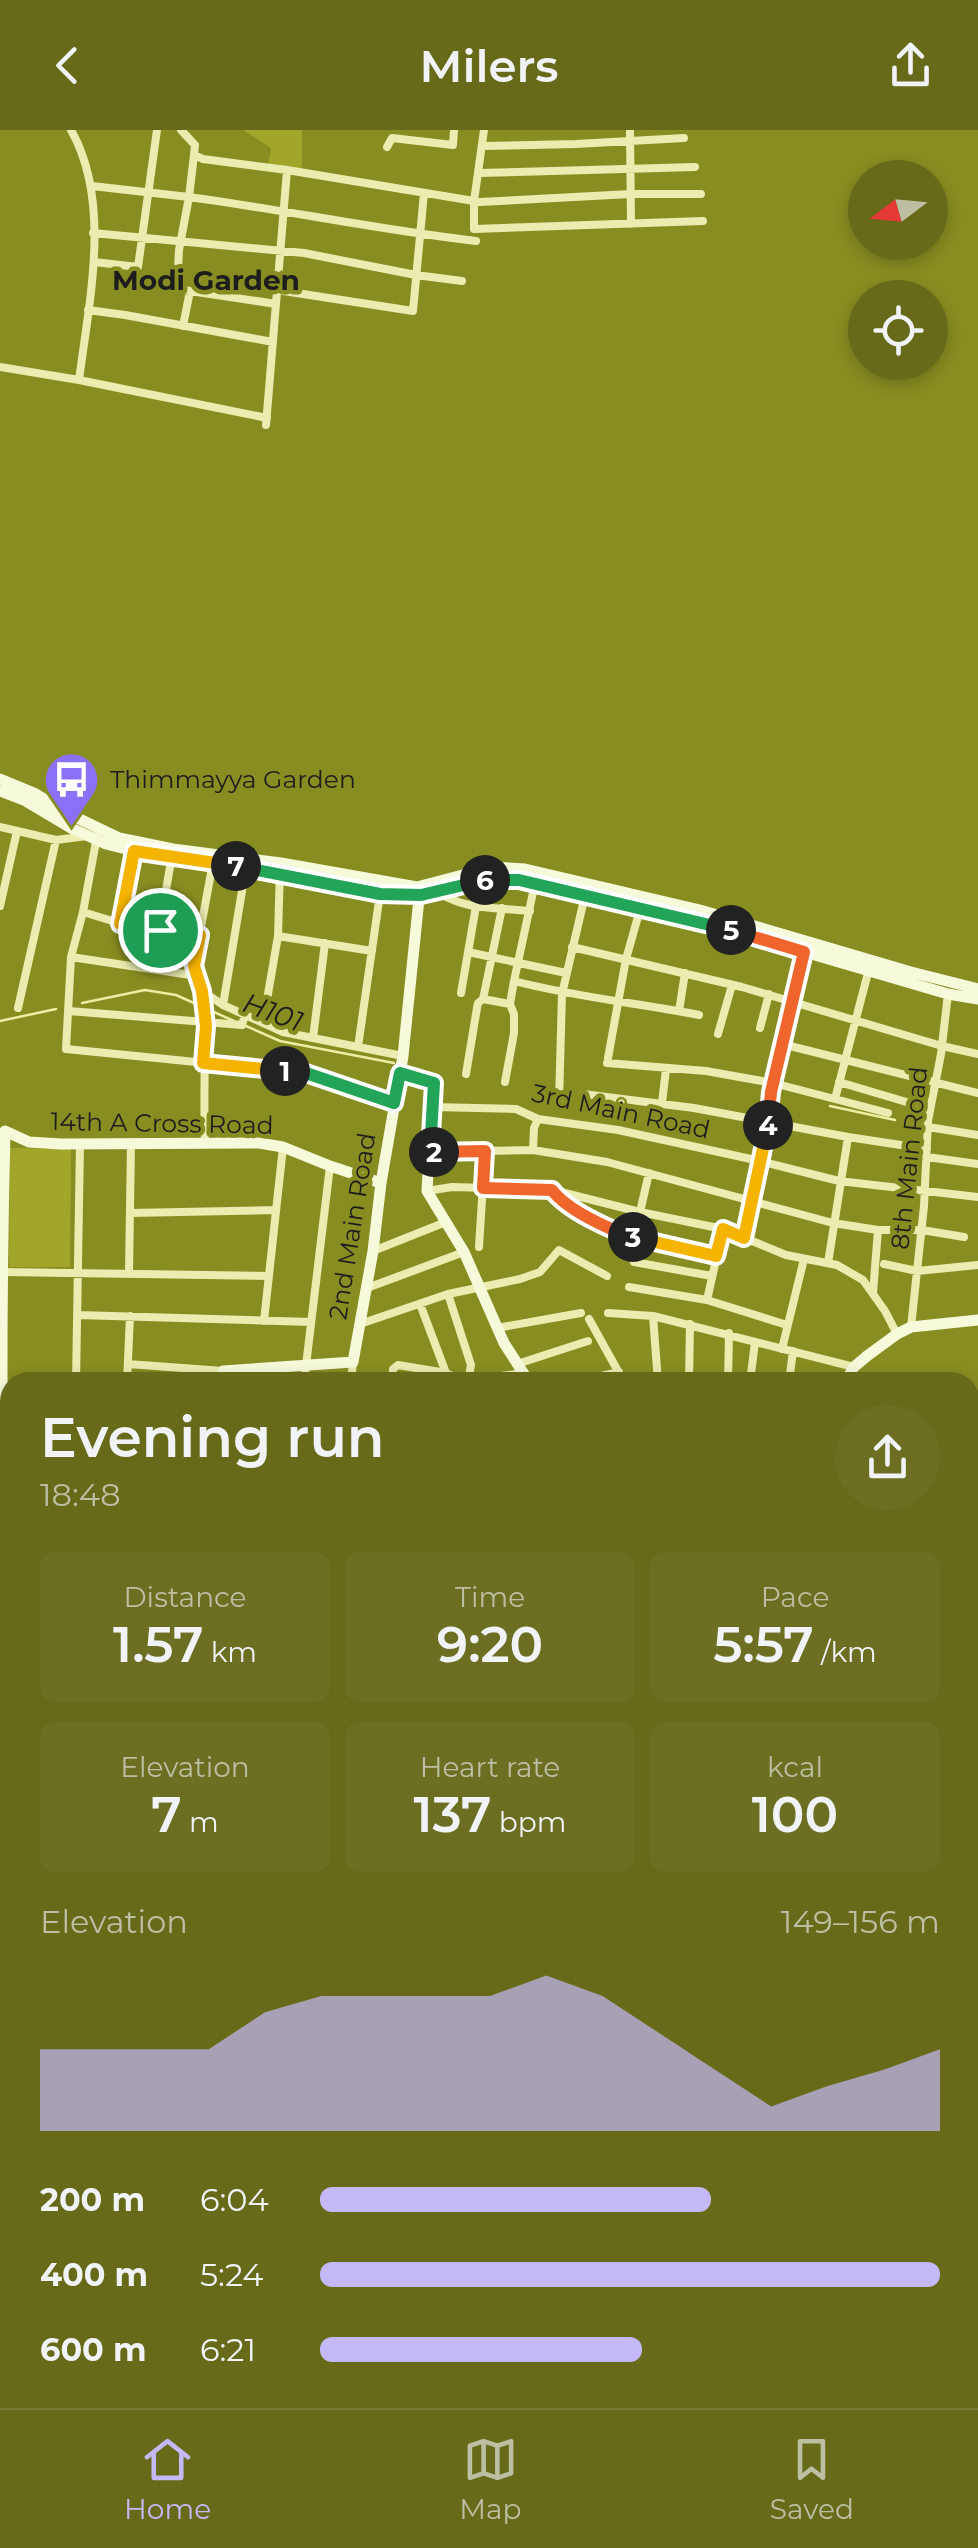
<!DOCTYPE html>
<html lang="en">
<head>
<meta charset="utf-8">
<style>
	:root { --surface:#666a19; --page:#6c6f22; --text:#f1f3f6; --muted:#bcbfa2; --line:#797d38; --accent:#c4b8f7 }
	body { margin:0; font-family:Montserrat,sans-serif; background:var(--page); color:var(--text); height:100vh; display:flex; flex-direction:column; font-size:38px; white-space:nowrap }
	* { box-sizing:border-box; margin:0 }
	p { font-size:32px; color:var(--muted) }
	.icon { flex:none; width:55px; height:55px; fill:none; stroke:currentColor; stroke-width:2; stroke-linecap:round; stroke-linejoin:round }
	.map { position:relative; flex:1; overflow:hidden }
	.details { position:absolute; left:0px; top:1242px; width:980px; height:1038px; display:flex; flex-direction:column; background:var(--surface); border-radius:30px 30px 0 0; box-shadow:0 5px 15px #0003 }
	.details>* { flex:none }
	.needle { width:65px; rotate:254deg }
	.fabs { position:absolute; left:848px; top:30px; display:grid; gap:20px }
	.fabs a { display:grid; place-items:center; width:100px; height:100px; border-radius:50%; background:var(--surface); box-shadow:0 5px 15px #0003; font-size:50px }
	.pin { position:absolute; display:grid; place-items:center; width:85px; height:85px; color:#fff; margin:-42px; border:5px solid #fff; border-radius:50%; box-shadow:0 2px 10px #0007 }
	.km { position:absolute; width:50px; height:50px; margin:-25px; border-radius:50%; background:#222; color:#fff; font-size:28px; line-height:50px; text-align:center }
	.round { display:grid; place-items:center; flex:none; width:105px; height:105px; border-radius:52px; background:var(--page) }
	.headline { display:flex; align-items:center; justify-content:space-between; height:170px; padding:0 40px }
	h1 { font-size:55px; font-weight:600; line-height:75px }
	.stats { display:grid; grid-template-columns:repeat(3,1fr); gap:15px; height:170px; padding:10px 40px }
	.stats div { display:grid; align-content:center; border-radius:15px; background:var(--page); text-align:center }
	.stats b { font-size:50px; font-weight:600 }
	.stats small { font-size:28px; font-weight:400 }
	.stats p { font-size:28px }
	.chart { height:280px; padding:20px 40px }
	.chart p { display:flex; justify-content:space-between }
	.chart svg { width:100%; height:180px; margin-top:10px; fill:var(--accent); opacity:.7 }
	ul { padding:0 40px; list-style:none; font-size:32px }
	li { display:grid; grid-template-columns:160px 120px 1fr; align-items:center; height:75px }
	li i { height:25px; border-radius:12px; background:var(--accent) }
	header { display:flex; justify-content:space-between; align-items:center; height:130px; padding:0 40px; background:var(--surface); font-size:45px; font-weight:600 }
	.tabs { display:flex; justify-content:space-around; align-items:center; height:140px; border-top:2px solid var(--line); background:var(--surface); font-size:28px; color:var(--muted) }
	.tabs a { display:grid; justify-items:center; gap:5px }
	.tabs .on { color:var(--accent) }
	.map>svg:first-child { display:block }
</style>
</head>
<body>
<header><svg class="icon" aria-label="back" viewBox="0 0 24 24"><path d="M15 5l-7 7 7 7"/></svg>Milers<svg class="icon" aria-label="share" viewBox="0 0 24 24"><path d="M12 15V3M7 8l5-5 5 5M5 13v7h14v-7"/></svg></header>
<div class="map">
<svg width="978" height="2278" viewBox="0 0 978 2278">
	<rect width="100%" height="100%" fill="#888d21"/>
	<path fill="#a1a62b" d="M243,0H302V41L268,36L271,18Z
		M10,1018L71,1019L70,1137H9Z"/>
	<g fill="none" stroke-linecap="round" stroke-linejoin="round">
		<path stroke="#ebeda3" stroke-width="2.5" d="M82,873L145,860L176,865L234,891
			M0,891L56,879
			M246,896L280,911L394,933
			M830,976L895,990
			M0,1805L10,1806"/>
		<path stroke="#eaecb0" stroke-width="8" d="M71,0C112,72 89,172 79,250L267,288
			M181,0L195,15L194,25
			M484,0L474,71V99L703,91
			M630,0L631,94
			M483,16L576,14L684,8
			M387,17L392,8L453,15L454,0
			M479,43L695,37
			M92,56L189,67L194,25L203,29L287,40L480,72L631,64H701
			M93,103L304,123L416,145L462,151
			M94,132L138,137L157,0
			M277,160L413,181L424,63
			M276,174L177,159L179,120L189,67C285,80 380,100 476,111
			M88,180L125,185L273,212
			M183,196L190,161
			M0,237L79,250
			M266,295L287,40
			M0,697L56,710L87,706
			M97,706L83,782L71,827L66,919L306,943L394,973
			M213,732L194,835L202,861L223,875L283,902L403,926
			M438,762C466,781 497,777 530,781
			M0,776L17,701
			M83,782L119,793L200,805
			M119,793L134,721
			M159,799L172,726
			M278,806L372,821
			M572,817L742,857L942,916L978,924
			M468,822L566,843
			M71,827L197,846
			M514,851C575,867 637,873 699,885
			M202,861C207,911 203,961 205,1012
			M461,863L476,776
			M483,869L510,874
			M223,875L246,737
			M18,878L56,710
			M69,881L242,895L245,885
			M679,881L685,843
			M263,893L278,806L280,739
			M760,898L769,864
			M718,904L732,855
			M313,908L325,813
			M782,914L978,963
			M358,917L380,764
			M608,928L626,829L641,776
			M607,933L706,941L773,953L835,969L869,839
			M466,944L477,878L478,873L483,869L502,778
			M505,952L514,903V884L510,874L514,851L535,753
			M839,952L930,979
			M583,964L694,978L848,1007
			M835,969L888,983
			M559,973L562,864L586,761
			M662,973L666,939
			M432,977L516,979L538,989L618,1000L760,1031L839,1051L978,1067
			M928,997L978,1005
			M533,1020L534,998L538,989
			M429,1022L533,1020L607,1032L833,1093L878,1100H922L964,1107
			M927,1027L978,1034
			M553,1060L561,1071L617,1102L717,1127
			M427,1061L452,1057L553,1060L640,1082L723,1099L786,1125L837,1135L863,1150L885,1181L897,1204
			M640,1082L649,1043
			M130,1083L276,1080
			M723,1099L707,1170L787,1195
			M743,1108L768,992L771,962L805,819
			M479,1117L485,1021
			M373,1121L446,1092
			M634,1132L712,1146
			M828,1133L848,1007L927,1019
			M884,1134L917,1141L978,1135
			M2,1142L269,1146
			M129,1143L131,1014
			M629,1157L707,1170
			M367,1158L464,1122
			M873,1163L878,1100
			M448,1164L520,1149L540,1142L559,1120L607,1146
			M420,1174L446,1243V1252
			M608,1183L653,1186L854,1237
			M77,1185L311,1192
			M653,1186L658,1252
			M589,1189L624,1252
			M264,1191L283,1017
			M360,1194L448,1164L471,1235L468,1252
			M911,1197L924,1076L928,991L941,924L948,864
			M497,1198L581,1183
			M782,1219L804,1129
			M128,1234L223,1241
			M517,1234L588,1211
			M789,1248L812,1252
			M76,1252L80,1014
			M127,1252L130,1186
			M304,1252L330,1036
			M351,1252L353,1232
			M392,1252L393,1239L398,1235L446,1243L463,1251L523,1243
			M574,1252L619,1242
			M689,1252L690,1194
			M728,1252L729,1203
			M750,1252L755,1212
			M789,1252L793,1221
			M0,1651L10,1648
			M0,1683L10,1681
			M0,1714L10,1712
			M0,1744L10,1742
			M0,1777L10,1775
			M0,1876L10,1877
			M0,1898L7,1933
			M0,1956L10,1957
			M0,1988L10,1989
			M0,2041L10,2042
			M0,2093H10
			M0,2144L10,2145
			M0,2217L10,2154
			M0,2246L10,2248
			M160,2270L214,2278
			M57,2278L59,2270
			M133,2278L134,2270
			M304,2278L305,2270
			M460,2278L461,2270"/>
		<path stroke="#f7f9db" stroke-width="11" d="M0,649L34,663L69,684L119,708L173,719L281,733L417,757L493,737L525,739L700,780L911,842L978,859
			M0,661L24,670L71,698L106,714L134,721L279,743L380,764L421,765L480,751L496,748L519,750L719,797L948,864L978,869
			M400,943L433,953L427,1061L464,1122L504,1213L529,1252
			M223,1252V1241L353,1232L373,1121L381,1053L403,926L420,759
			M845,1252L854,1237L867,1226L897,1204L911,1197L978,1190
			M10,1603C1,1403 0,1201 5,1001L29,1012L61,1014L259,1013L283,1017L330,1036L381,1053
			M0,1626L10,1625
			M728,2270L730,2278"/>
	</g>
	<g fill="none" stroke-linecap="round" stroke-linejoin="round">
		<defs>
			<path id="split-1" d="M160,800L200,805L194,836L202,861L206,896L203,933L285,941"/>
			<path id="split-2" d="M285,941L306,943L394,973L400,943L434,953L430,1022H434"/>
			<path id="split-3" d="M434,1022L485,1021L483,1058L552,1060C567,1080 608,1099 633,1107"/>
			<path id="split-4" d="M633,1107L716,1126L723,1099L744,1108L768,995"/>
			<path id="split-5" d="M731,800L804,822L771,962L768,995"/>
			<path id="split-6" d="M485,750H519L731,800"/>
			<path id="split-7" d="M236,736L380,764L421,765L485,750"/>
			<path id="split-8" d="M160,800L120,794L134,721L236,736"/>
		</defs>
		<use href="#split-1" stroke="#fff" stroke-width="20"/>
		<use href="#split-2" stroke="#fff" stroke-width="20"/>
		<use href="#split-3" stroke="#fff" stroke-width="20"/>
		<use href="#split-4" stroke="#fff" stroke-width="20"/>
		<use href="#split-5" stroke="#fff" stroke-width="20"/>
		<use href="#split-6" stroke="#fff" stroke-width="20"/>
		<use href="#split-7" stroke="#fff" stroke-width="20"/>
		<use href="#split-8" stroke="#fff" stroke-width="20"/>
		<use href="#split-1" stroke="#f5b400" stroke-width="12"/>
		<use href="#split-2" stroke="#22a559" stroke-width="12"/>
		<use href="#split-3" stroke="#f0652b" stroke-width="12"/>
		<use href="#split-4" stroke="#f5b400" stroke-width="12"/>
		<use href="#split-5" stroke="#f0652b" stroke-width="12"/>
		<use href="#split-6" stroke="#22a559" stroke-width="12"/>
		<use href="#split-7" stroke="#22a559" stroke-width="12"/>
		<use href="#split-8" stroke="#f5b400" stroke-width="12"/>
	</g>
	<defs>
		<symbol id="bus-pin" viewBox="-11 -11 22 30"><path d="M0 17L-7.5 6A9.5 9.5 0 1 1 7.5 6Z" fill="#8c71f8" stroke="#888d21"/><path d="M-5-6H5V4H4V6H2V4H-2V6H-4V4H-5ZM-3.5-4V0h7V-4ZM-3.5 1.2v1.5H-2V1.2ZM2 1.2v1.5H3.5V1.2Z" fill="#fff"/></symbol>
	</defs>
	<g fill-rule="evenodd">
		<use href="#bus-pin" x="40" y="618" width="63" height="86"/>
	</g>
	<g text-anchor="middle" stroke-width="9" stroke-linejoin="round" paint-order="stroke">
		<g font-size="25" fill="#1d1d1d" stroke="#888d21" text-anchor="start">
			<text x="110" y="658">Thimmayya Garden</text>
		</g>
		<g font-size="25" fill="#1d1d1d" stroke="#888d21">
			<text transform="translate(621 981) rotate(12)" y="9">3rd Main Road</text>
			<text transform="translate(162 993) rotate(1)" y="9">14th A Cross Road</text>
			<text transform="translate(909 1028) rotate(-84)" y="9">8th Main Road</text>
			<text transform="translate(352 1096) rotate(-81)" y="9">2nd Main Road</text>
		</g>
		<g font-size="28" font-weight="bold" fill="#1d1d1d" stroke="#888d21">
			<text x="206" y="160">Modi Garden</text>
		</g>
		<g font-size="28" font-style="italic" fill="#1c1c1a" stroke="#888d21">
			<text transform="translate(273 882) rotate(20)" y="10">H101</text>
		</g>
	</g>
</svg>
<div class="fabs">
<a><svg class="needle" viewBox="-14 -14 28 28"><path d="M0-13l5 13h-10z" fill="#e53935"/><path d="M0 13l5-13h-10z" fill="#bcbfa2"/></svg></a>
<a><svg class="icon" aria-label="locate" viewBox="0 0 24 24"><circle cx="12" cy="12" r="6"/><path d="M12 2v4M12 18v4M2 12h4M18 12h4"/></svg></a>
</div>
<div class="pin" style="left:160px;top:800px;background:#1e9e55"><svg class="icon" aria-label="arrive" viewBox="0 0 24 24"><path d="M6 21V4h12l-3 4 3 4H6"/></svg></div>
<b class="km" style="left:285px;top:941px">1</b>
<b class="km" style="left:434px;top:1022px">2</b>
<b class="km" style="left:633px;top:1107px">3</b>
<b class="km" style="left:768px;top:995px">4</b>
<b class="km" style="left:731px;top:800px">5</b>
<b class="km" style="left:485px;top:750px">6</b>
<b class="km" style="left:236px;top:736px">7</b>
<section class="details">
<div class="headline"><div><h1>Evening run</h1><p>18:48</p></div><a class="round"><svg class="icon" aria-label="share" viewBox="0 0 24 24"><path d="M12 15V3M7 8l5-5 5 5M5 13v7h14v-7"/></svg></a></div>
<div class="stats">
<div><p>Distance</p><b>1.57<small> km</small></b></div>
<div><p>Time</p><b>9:20</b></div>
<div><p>Pace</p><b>5:57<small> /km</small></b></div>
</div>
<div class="stats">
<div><p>Elevation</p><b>7<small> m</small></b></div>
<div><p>Heart rate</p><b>137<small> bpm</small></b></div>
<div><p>kcal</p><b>100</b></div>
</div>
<div class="chart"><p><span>Elevation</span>149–156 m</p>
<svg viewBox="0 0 160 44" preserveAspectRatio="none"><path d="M0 44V24L10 24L20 24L30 24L40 15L50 11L60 11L70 11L80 11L90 6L100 11L110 20L120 29L130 38L140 33L150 29L160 24V44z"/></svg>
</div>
<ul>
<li><b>200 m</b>6:04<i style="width:63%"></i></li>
<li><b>400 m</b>5:24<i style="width:100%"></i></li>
<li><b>600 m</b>6:21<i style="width:52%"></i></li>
</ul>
</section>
</div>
<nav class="tabs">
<a class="on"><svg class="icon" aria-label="home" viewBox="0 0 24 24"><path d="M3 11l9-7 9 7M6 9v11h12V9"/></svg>Home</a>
<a><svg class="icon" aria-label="map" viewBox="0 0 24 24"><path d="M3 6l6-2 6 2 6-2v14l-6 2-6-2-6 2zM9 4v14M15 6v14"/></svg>Map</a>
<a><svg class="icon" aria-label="saved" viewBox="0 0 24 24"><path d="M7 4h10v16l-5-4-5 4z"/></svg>Saved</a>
</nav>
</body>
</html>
